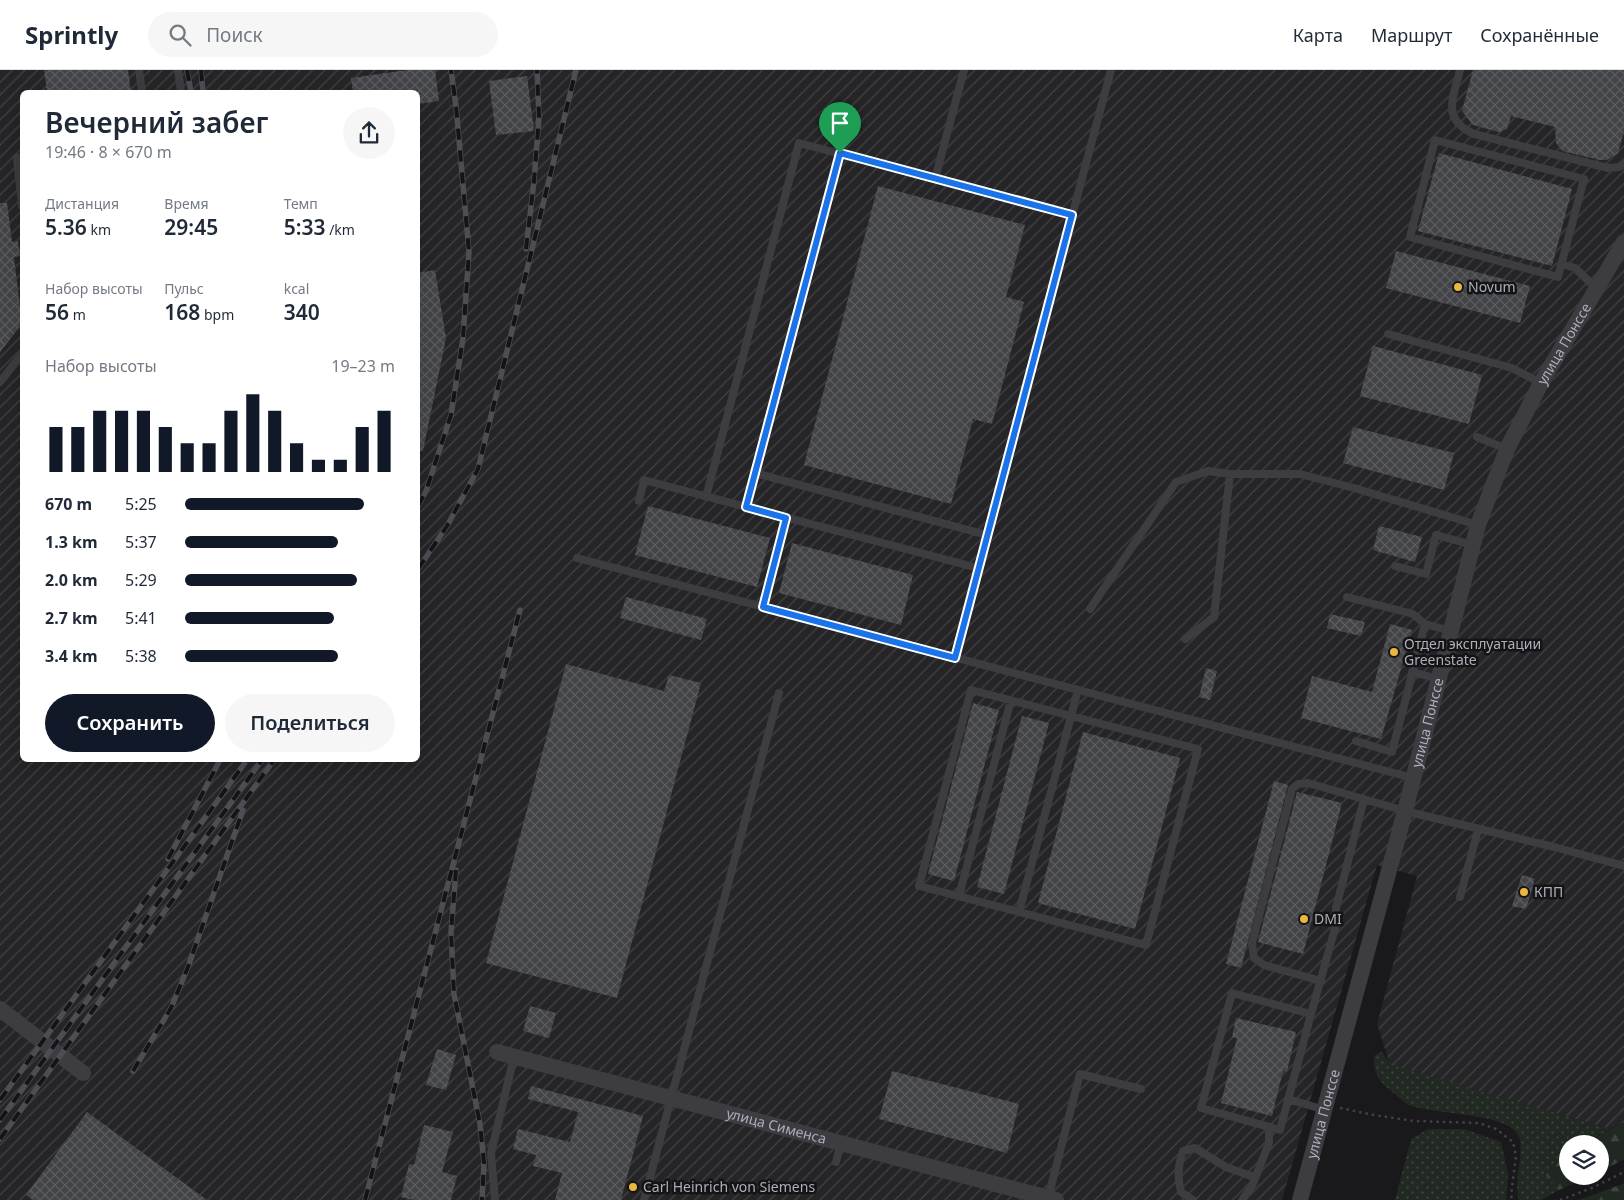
<!DOCTYPE html>
<html lang="ru">
<head>
<meta charset="utf-8">
<style>
	:root { --surface:#fff; --page:#f6f6f7; --text:#1f2937; --muted:#747a83; --line:#e0e1e3; --accent:#111827 }
	body { margin:0; font-family:"Noto Sans",sans-serif; background:var(--page); color:var(--text); height:100vh; display:flex; flex-direction:column; font-size:19px; white-space:nowrap }
	* { box-sizing:border-box; margin:0 }
	p { font-size:16px; color:var(--muted) }
	.icon { flex:none; width:28px; height:28px; fill:none; stroke:currentColor; stroke-width:2; stroke-linecap:round; stroke-linejoin:round }
	.map { position:relative; flex:1; overflow:hidden }
	.drawer { position:absolute; left:20px; top:20px; width:400px; height:672px; display:flex; flex-direction:column; background:var(--surface); border-radius:8px; box-shadow:0 5px 20px #0002 }
	.drawer>* { flex:none }
	.buttons { position:absolute; left:1559px; top:1065px; display:grid; gap:10px }
	.buttons a { display:grid; place-items:center; width:50px; height:50px; border-radius:50%; background:var(--surface); box-shadow:0 5px 20px #0002; font-size:25px }
	.pin { position:absolute; display:grid; place-items:center; width:42px; height:42px; color:#fff; margin:-51px -21px; border-radius:50% 50% 50% 0; rotate:-45deg; box-shadow:0 0 5px #0007 }
	.pin .icon { rotate:45deg }
	.round { display:grid; place-items:center; flex:none; width:52px; height:52px; border-radius:26px; background:var(--page) }
	.overview { display:flex; align-items:center; justify-content:space-between; height:85px; padding:0 25px }
	h1 { font-size:28px; font-weight:600; line-height:38px }
	.metrics { display:grid; grid-template-columns:repeat(3,1fr); gap:8px; height:85px; padding:5px 25px }
	.metrics div { display:grid; align-content:center }
	.metrics b { font-size:21px; font-weight:600 }
	.metrics small { font-size:14px; font-weight:400 }
	.metrics p { font-size:14px }
	.chart { height:140px; padding:10px 25px }
	.chart p { display:flex; justify-content:space-between }
	.chart svg { width:100%; height:90px; margin-top:5px; stroke:var(--accent); stroke-width:6 }
	.primary-button { display:flex; gap:10px; margin-top:auto; padding:10px 25px }
	.primary-button a { flex:1; height:58px; border-radius:30px; background:var(--accent); color:#fff; font-size:20px; font-weight:600; line-height:58px; text-align:center }
	.primary-button a+a { background:var(--page); color:var(--text) }
	ul { padding:0 25px; list-style:none; font-size:16px }
	li { display:grid; grid-template-columns:80px 60px 1fr; align-items:center; height:38px }
	li i { height:12px; border-radius:6px; background:var(--accent) }
	header { display:flex; align-items:center; gap:30px; box-sizing:border-box; height:70px; padding:0 25px; background:var(--surface); border-bottom:1px solid var(--line) }
	header strong { font-size:24px }
	nav { display:flex; gap:28px; margin-inline-start:auto; font-size:18px }
	.search { width:350px; height:45px; background:var(--page); display:flex; align-items:center; gap:12px; box-sizing:border-box; padding:0 18px; border-radius:28px; color:var(--muted); font-size:19px }
	.map>svg:first-child { display:block }
</style>
</head>
<body>
<header>
<strong>Sprintly</strong>
<div class="search"><svg class="icon" aria-label="search" viewBox="0 0 24 24"><circle cx="10" cy="10" r="6"/><path d="M15 15l6 6"/></svg>Поиск</div>
<nav><a>Карта</a><a>Маршрут</a><a>Сохранённые</a></nav>
</header>
<div class="map">
<svg width="1624" height="1130" viewBox="0 0 1624 1130">
	<defs>
		<pattern id="industrial-furrows" width="10" height="10" patternUnits="userSpaceOnUse" patternTransform="scale(1.25)"><rect width="10" height="10" fill="#252528"/><path d="M-1 1l2-2M0 10L10 0M9 11l2-2" fill="none" stroke="#424245"/></pattern>
		<pattern id="grass-dots" width="8" height="8" patternUnits="userSpaceOnUse" patternTransform="scale(1.25)"><rect width="8" height="8" fill="#212922"/><path d="M2 2h.1M6 6h.1" fill="none" stroke="#3f4640" stroke-width="1.8" stroke-linecap="round"/></pattern>
		<pattern id="forest-firs" width="22" height="20" patternUnits="userSpaceOnUse" patternTransform="scale(1.25)"><rect width="22" height="20" fill="#212922"/><path d="M5 1l3.5 6h-7zM16 11l3.5 6h-7z" fill="#3f4640"/></pattern>
		<pattern id="building-cross-hatch" width="8" height="8" patternUnits="userSpaceOnUse" patternTransform="scale(1.25)"><rect width="8" height="8" fill="#434448"/><path d="M0 0l8 8M0 8l8-8" fill="none" stroke="#5b5c60"/></pattern>
	</defs>
	<rect width="100%" height="100%" fill="#19191b"/>
	<path fill="url(#industrial-furrows)" fill-rule="evenodd" d="M0,0H1624V1052L1610,1059L1390,995L1377,954L1417,806L1377,795L1282,1130H0ZM22,22H418V690H22Z"/>
	<path fill="url(#grass-dots)" d="M1381,981L1391,995L1610,1059L1584,1074H1568L1567,1083L1560,1088L1546,1105L1559,1120L1541,1130H1519C1513,1111 1526,1080 1518,1065C1507,1042 1433,1045 1409,1035C1403,1032 1397,1025 1391,1021C1378,1010 1373,1003 1374,986Z
		M1428,1059H1464L1501,1072L1508,1104L1506,1130H1395L1411,1069Z"/>
	<path fill="url(#forest-firs)" d="M1624,1052V1089L1600,1102V1074H1584Z
		M1567,1083L1568,1106H1591L1559,1120L1546,1105L1560,1088Z
		M1624,1113V1130H1578L1620,1115Z"/>
	<path fill="url(#building-cross-hatch)" d="M44,0H128L131,22H47Z
		M408,0H435L439,31L418,34V22H353L351,8Z
		M1473,0H1624V61L1618,83L1607,90H1600L1562,81L1556,73L1555,57L1511,46L1507,59L1499,62L1473,55L1462,41Z
		M527,6L534,61L496,65L489,11Z
		M1439,83L1572,119L1552,196L1418,161Z
		M878,116L1025,155L1006,227L1024,232L992,354L973,349L951,434L804,395Z
		M0,133H7L12,172L18,171L20,186L14,187L22,254L0,282Z
		M1396,181L1530,216L1520,253L1386,218Z
		M435,200L446,268L423,381H418V203Z
		M1373,276L1482,305L1469,354L1360,326Z
		M1353,357L1454,383L1444,420L1343,393Z
		M648,436L770,468L757,517L635,485Z
		M1379,456L1422,467L1415,492L1373,480Z
		M792,473L913,505L901,555L779,523Z
		M626,527L707,549L701,570L620,548Z
		M1330,544L1365,552L1361,566L1327,558Z
		M1390,554L1412,560L1381,669L1301,648L1312,606L1372,622Z
		M566,594L664,621L669,605L701,613L617,928L486,893Z
		M1206,598L1217,601L1210,630L1199,627Z
		M973,633L999,640L954,811L928,804Z
		M1022,646L1049,653L1004,824L977,817Z
		M1083,662L1180,688L1135,859L1038,833Z
		M1274,711L1288,715L1241,898L1226,894Z
		M1297,722L1342,733L1303,884L1258,872Z
		M1522,805L1535,809L1526,839L1512,836Z
		M530,936L556,943L549,968L523,961Z
		M1236,948L1296,962L1287,1002L1283,1001L1272,1046L1221,1033L1237,968L1232,967Z
		M437,979L456,985L446,1020L426,1015Z
		M892,1001L1019,1034L1007,1083L879,1049Z
		M531,1016L643,1046L621,1130H555L562,1103L533,1096L536,1085L513,1079L518,1059L570,1072L578,1042L528,1029Z
		M87,1042L207,1130H33L26,1125Z
		M424,1055L453,1062L442,1102L457,1106L451,1130H414L401,1127L409,1094L414,1095Z"/>
	<g fill="none" stroke-linecap="round" stroke-linejoin="round">
		<path stroke="#404146" stroke-width="2.5" stroke-dasharray="2.5 4" stroke-linecap="butt" d="M1340,1038L1374,1045L1414,1051L1479,1053L1496,1059L1513,1072L1516,1086L1511,1125L1512,1130
			M1560,1130L1592,1118L1624,1102"/>
		<path stroke="#3c3c41" stroke-width="8" d="M139,0L142,22
			M178,0L181,22
			M1460,0C1453,28 1441,49 1474,64L1608,98L1619,97L1624,94
			M1435,70L1584,109L1558,207L1410,167Z
			M22,87L17,88L22,136
			M935,109L964,0
			M1562,194L1575,198L1596,218
			M1388,264L1512,298L1541,313
			M0,312L22,284
			M1477,367L1507,379
			M755,403L987,465
			M706,427L799,73L1072,145
			M639,431L644,410L978,498L955,588
			M746,437L840,83
			M577,488L1413,708
			M1395,496L1426,504L1436,465L1473,475
			M978,498L1111,0
			M1347,527L1413,544L1425,554L1451,561
			M763,537L786,448
			M1090,539L1176,412L1208,401L1230,404H1300L1354,418L1478,455
			M1185,569L1214,547L1230,404
			M1412,602L1439,609
			M971,620L1198,679L1146,875L919,816Z
			M1356,671L1392,682L1425,554
			M959,826L1011,630
			M1460,827L1478,760
			M1019,842L1078,620
			M1321,911L1264,895L1254,888L1252,873L1292,719L1298,714L1308,713L1405,741L1554,777L1624,796
			M1232,923L1311,944L1280,1060L1201,1038Z
			M1311,944L1336,855V838L1364,729
			M1288,1029L1325,1040
			M836,1092L841,1073
			M1048,1128L1080,1004L1141,1019
			M495,1130L491,1083L514,987
			M644,1130L779,623
			M1193,1130L1181,1122C1177,1107 1178,1096 1183,1081L1195,1078L1226,1097L1254,1107
			M1242,1130L1252,1116L1269,1073V1057"/>
		<g stroke="#3c3c41" stroke-width="16">
			<path d="M0,939L83,1003"/>
			<path id="s1" d="M497,982L1056,1130"/>
			<path id="s2" d="M1300,1130L1405,741L1478,455L1507,379L1541,313L1624,172"/>
		</g>
		<defs>
			<path id="rail" d="M187,0L191,22
				M201,0L203,22
				M526,179L534,111L539,47L537,0
				M418,436L426,421L451,345L463,268L469,182L456,36L451,0
				M418,499L447,456L478,399L576,0
				M168,789L220,690
				M456,800L451,862L454,924L480,1054L484,1093L482,1130
				M133,1001L171,938L188,897L243,740
				M0,1030L247,690
				M0,1050L262,690
				M0,1069L274,690
				M365,1130L520,540"/>
		</defs>
		<use href="#rail" stroke="#4d4e54" stroke-width="5.5"/>
		<use href="#rail" stroke="#141416" stroke-width="4" stroke-dasharray="11" stroke-linecap="butt"/>
	</g>
	<g fill="none" stroke-linecap="round" stroke-linejoin="round">
		<defs>
			<path id="route" d="M840,83L1072,145L955,588L763,537L786,448L746,437Z"/>
		</defs>
		<use href="#route" stroke="#fff" stroke-width="10"/>
		<use href="#route" stroke="#1a73e8" stroke-width="6"/>
	</g>
	<g fill="#eab841" stroke="#141416" stroke-width="2">
		<circle cx="1458" cy="217" r="5"/>
		<circle cx="1394" cy="582" r="5"/>
		<circle cx="1524" cy="822" r="5"/>
		<circle cx="1304" cy="849" r="5"/>
		<circle cx="633" cy="1117" r="5"/>
	</g>
	<g text-anchor="middle" stroke-width="5" stroke-linejoin="round" paint-order="stroke">
		<g font-size="14" fill="#acafba" stroke="#141416" text-anchor="start">
			<text x="1468" y="222">Novum</text>
			<text x="1404" y="579">Отдел эксплуатации<tspan x="1404" dy="16">Greenstate</tspan></text>
			<text x="1534" y="827">КПП</text>
			<text x="1314" y="854">DMI</text>
			<text x="643" y="1122">Carl Heinrich von Siemens</text>
		</g>
		<g font-size="14" fill="#acafba" stroke="#141416">
			<text dy="5" stroke="none"><textPath href="#s2" startOffset="899">улица Понссе</textPath></text>
			<text dy="5" stroke="none"><textPath href="#s2" startOffset="494">улица Понссе</textPath></text>
			<text dy="5" stroke="none"><textPath href="#s2" startOffset="89">улица Понссе</textPath></text>
			<text dy="5" stroke="none"><textPath href="#s1" startOffset="289">улица Сименса</textPath></text>
		</g>
	</g>
</svg>
<div class="buttons">
<a><svg class="icon" aria-label="layers" viewBox="0 0 24 24"><path d="M12 4l9 5-9 5-9-5zM3 14l9 5 9-5"/></svg></a>
</div>
<div class="pin" style="left:840px;top:83px;background:#1e9e55"><svg class="icon" aria-label="arrive" viewBox="0 0 24 24"><path d="M6 21V4h12l-3 4 3 4H6"/></svg></div>
<section class="drawer">
<div class="overview"><div><h1>Вечерний забег</h1><p>19:46 · 8 × 670 m</p></div><a class="round"><svg class="icon" aria-label="share" viewBox="0 0 24 24"><path d="M12 15V3M7 8l5-5 5 5M5 13v7h14v-7"/></svg></a></div>
<div class="metrics">
<div><p>Дистанция</p><b>5.36<small> km</small></b></div>
<div><p>Время</p><b>29:45</b></div>
<div><p>Темп</p><b>5:33<small> /km</small></b></div>
</div>
<div class="metrics">
<div><p>Набор высоты</p><b>56<small> m</small></b></div>
<div><p>Пульс</p><b>168<small> bpm</small></b></div>
<div><p>kcal</p><b>340</b></div>
</div>
<div class="chart"><p><span>Набор высоты</span>19–23 m</p>
<svg viewBox="0 0 160 44" preserveAspectRatio="none"><path d="M5 44V22M15 44V22M25 44V14M35 44V14M45 44V14M55 44V22M65 44V30M75 44V30M85 44V14M95 44V6M105 44V14M115 44V30M125 44V38M135 44V38M145 44V22M155 44V14"/></svg>
</div>
<ul>
<li><b>670 m</b>5:25<i style="width:85%"></i></li>
<li><b>1.3 km</b>5:37<i style="width:73%"></i></li>
<li><b>2.0 km</b>5:29<i style="width:82%"></i></li>
<li><b>2.7 km</b>5:41<i style="width:71%"></i></li>
<li><b>3.4 km</b>5:38<i style="width:73%"></i></li>
</ul>
<div class="primary-button"><a>Сохранить</a><a>Поделиться</a></div>
</section>
</div>
</body>
</html>
